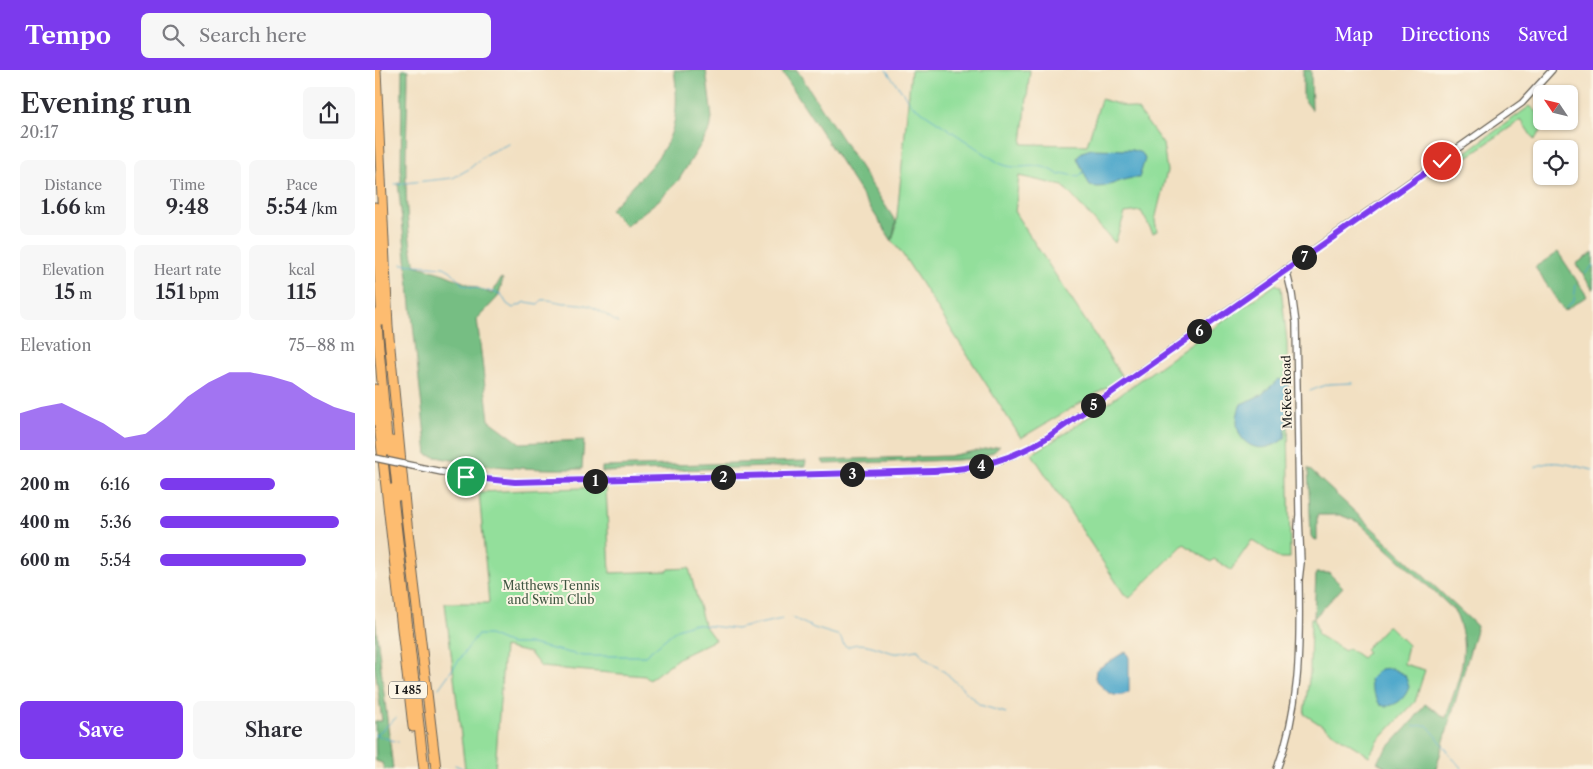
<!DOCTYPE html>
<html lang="en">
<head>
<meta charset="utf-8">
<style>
	:root { --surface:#fff; --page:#f7f7f7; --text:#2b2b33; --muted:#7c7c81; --accent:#7c3aed }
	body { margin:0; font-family:"Libre Caslon Text",serif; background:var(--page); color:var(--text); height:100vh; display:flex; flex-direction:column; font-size:19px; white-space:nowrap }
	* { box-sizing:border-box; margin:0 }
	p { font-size:16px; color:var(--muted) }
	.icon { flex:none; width:28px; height:28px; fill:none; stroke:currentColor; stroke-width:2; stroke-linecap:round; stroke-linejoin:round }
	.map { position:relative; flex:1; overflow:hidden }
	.details { display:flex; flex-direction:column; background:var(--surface); width:375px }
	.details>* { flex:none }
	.needle { width:32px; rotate:305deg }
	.tools { position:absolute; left:1158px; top:15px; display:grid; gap:10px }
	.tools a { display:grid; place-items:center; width:45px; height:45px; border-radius:8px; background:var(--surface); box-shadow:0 1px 4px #0004; font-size:25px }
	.pin { position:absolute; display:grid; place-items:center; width:42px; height:42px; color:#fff; margin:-21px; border:2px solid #fff; border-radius:50%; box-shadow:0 1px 5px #0007 }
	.km { position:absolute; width:25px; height:25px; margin:-12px; border-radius:50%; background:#222; color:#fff; font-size:14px; line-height:25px; text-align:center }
	.round { display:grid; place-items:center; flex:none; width:52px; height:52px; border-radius:8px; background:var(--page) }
	.head { display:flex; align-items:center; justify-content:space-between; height:85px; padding:0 20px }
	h1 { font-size:28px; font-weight:600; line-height:38px }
	.metrics { display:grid; grid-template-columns:repeat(3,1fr); gap:8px; height:85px; padding:5px 20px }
	.metrics div { display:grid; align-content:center; border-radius:8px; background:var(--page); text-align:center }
	.metrics b { font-size:21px; font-weight:600 }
	.metrics small { font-size:14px; font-weight:400 }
	.metrics p { font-size:14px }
	.chart { height:140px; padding:10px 20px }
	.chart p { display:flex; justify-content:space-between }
	.chart svg { width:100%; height:90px; margin-top:5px; fill:var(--accent); opacity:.7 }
	.button { display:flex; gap:10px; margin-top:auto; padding:10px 20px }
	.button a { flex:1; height:58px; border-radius:8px; background:var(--accent); color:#fff; font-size:20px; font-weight:600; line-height:58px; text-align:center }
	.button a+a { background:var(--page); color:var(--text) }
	ul { padding:0 20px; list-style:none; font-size:16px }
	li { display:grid; grid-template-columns:80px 60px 1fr; align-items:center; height:38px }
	li i { height:12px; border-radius:6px; background:var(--accent) }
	header { display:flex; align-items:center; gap:30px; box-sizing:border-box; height:70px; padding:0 25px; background:var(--accent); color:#fff }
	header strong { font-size:24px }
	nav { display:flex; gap:28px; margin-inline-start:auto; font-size:18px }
	.search { width:350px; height:45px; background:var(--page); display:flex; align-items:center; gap:12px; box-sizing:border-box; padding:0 18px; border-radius:8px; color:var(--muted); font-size:19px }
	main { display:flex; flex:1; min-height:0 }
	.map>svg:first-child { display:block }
</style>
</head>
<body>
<header>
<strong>Tempo</strong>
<div class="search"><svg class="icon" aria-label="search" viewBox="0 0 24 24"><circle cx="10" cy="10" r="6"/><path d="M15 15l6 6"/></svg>Search here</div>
<nav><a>Map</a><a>Directions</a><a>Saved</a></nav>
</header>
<main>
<section class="details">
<div class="head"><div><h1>Evening run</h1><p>20:17</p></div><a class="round"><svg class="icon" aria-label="share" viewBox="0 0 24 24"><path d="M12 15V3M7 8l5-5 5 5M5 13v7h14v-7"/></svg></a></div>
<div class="metrics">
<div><p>Distance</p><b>1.66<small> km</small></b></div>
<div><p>Time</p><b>9:48</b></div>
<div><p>Pace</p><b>5:54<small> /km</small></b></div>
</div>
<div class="metrics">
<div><p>Elevation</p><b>15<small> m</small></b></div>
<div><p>Heart rate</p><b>151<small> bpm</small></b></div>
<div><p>kcal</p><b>115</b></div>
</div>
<div class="chart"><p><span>Elevation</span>75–88 m</p>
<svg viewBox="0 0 160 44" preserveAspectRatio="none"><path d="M0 44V26L10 23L20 21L30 26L40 31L50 38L60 36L70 28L80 18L90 11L100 6L110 6L120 8L130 11L140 18L150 23L160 26V44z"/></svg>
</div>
<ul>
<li><b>200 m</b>6:16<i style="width:59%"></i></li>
<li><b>400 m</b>5:36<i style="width:92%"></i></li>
<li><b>600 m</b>5:54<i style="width:75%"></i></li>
</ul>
<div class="button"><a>Save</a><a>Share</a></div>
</section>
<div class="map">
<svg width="1218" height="699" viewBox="0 0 1218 699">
	<rect width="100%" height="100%" fill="#fcf5e5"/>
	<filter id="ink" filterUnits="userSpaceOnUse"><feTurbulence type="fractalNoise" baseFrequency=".02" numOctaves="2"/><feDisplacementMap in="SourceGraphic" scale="10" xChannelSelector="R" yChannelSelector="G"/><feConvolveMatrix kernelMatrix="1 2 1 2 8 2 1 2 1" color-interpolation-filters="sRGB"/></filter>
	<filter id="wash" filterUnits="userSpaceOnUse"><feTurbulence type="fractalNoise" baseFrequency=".0096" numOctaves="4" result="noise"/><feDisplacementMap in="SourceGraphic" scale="20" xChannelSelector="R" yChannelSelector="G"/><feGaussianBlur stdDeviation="1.12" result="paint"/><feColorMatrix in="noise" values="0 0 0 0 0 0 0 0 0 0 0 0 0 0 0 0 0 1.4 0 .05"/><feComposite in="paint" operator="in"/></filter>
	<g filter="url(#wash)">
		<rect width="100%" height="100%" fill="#f2e0c2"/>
		<path fill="#93df9b" stroke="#587e5c" d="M536,0H655L647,74L712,75L726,29L763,40L788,74L792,101L780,150L782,161L778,163L766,141L750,143L740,173L688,116L644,106L640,143L748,308L646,368L528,185L517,171L521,157Z
			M1155,36L1166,45V51H1174L1159,70L1146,50L1089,89L1087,85Z
			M901,214L906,217L912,272L915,488H904L877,470L856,500L839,489L836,492L809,474L755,528L749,524L657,384L689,364Z
			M231,417L235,503L293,501L294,499L314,498L329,555L340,570L305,587L274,610L270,606L166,597L155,583L129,577L120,699H90L70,533H114L104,422Z
			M936,548H939L943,565L970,581L973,578L987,588L993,582L990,579L1013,555L1033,575L1029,594L1050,600L1040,632L1004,670L994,686L929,644L935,602Z"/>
		<path fill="#76be83" stroke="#496d50" d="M27,0H33C33,62 25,136 40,195L69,204L117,224L126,208L128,209L123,227L102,249L114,350L145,373L209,370L207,399C154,400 104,397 52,385L23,113L26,112Z
			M299,0H331L337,48L335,60L303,111L284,130L251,156L235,140C281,89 310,75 299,0Z
			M406,0H422L521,152L517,171Z
			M928,0H936L937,40L928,28Z
			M1183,182L1212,226L1189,241L1160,197Z
			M1218,182V220L1201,194Z
			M625,376C616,388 596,389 582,390L449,394L447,390L574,386Z
			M431,391L430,396L227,402V397Z
			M933,398L1102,556L1061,699H1013L1002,692C1016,671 1037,655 1050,634L1071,648C1083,607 1099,581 1079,540L983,452L965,445H942V470L938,469L936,466Z
			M941,503H954L968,517L939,548Z
			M0,548L18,699H9L7,693L1,691L0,651H7L0,597Z"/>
		<path fill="#4ea7cb" stroke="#356274" d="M716,79L757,80L767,83L770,89L764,108C747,106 733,121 715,116L702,88L707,82Z
			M904,309L912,312L914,319L910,368C881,392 851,368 866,334L886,325Z
			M751,581L754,588V622C739,632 728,619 720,608L721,600Z
			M1016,598L1030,605L1034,617C1030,629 1019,639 1005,635L996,618L995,609L1005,599Z"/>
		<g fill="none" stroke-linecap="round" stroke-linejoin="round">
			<path stroke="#4ea7cb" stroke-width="1" d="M511,0L537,35L624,93C646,104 662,87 684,105L691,104L704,107L708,102
				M20,114L78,108L94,99L113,83L134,74
				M27,194L69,197L76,201L88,215L126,224L132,234L138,238L151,232L163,234L167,230C176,229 183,233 191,233C219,234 220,238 243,253
				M1210,204L1218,195
				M1191,237L1199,230L1201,214
				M935,321L953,314L977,313
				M1161,397C1178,387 1200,397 1218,400
				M416,547L439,558L465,566L469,575L473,577C486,569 506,580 519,583C525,584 537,580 543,580L548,587L571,603L605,635L631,643
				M64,618L102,565H114L135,574H156L208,586H270L302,559L317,554L361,559L407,549
				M1039,656L1052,655C1065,669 1074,685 1087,699
				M0,665L23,672
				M1,665L21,648
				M80,695L89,699"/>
		</g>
	</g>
	<g filter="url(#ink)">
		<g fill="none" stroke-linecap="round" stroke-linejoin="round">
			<defs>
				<path id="minor" d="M911,199L917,224L921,253L924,445
					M38,396L91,407L140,412L559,401C601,399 638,390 673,367L1147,33L1177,0
					M902,699C925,638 925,578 924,514C924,491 921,469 924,445L926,493L924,510"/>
				<path id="highway" d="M1,0L13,257L31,445L61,699
					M0,137L7,251
					M1,244L13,381
					M0,319L38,657
					M17,371L23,426
					M17,419L49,699"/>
			</defs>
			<use href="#minor" stroke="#676156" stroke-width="8"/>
			<use href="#highway" stroke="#676156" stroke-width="11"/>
			<use href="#minor" stroke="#fff" stroke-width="5.5"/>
			<use href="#highway" stroke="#fdbc70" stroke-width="9"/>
			<defs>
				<path id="minor-bridge" d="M0,388L38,396"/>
			</defs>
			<use href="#minor-bridge" stroke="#676156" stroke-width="8" stroke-linecap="butt"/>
			<use href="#minor-bridge" stroke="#fff" stroke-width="5.5"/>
		</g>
	</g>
	<g fill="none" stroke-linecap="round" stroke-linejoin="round" filter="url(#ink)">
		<defs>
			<path id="route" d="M91,407L140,412L559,401C601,399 637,390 673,367L1067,91"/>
		</defs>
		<use href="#route" stroke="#fff" stroke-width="10"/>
		<use href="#route" stroke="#7c3aed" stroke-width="6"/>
	</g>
	<g text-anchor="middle" stroke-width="4" stroke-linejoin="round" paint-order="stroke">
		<rect fill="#fcf5e5" stroke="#5f5d58" stroke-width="1" x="14" y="611.5" width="38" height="17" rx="4"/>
		<g font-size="11" font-weight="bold" fill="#1c1c1c">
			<text x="33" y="624">I 485</text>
		</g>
		<g font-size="12" fill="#1c1c1c" stroke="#fcf5e5">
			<text transform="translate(912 322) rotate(-91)" y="4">McKee Road</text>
		</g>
		<g font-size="12" fill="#405642" stroke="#fcf5e5">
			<text x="176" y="520">Matthews Tennis<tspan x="176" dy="14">and Swim Club</tspan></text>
		</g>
	</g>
</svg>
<div class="tools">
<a><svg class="needle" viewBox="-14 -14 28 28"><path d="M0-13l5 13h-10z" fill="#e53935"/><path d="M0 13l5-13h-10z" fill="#7c7c81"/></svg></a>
<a><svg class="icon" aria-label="locate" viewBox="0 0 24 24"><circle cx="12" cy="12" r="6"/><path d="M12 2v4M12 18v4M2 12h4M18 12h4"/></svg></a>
</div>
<div class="pin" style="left:91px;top:407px;background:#1e9e55"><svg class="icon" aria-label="arrive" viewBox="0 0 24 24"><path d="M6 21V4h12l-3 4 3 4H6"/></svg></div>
<div class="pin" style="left:1067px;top:91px;background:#d93025"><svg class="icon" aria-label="check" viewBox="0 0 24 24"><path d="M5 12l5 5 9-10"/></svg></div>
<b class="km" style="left:220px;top:411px">1</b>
<b class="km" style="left:348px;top:407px">2</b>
<b class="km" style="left:477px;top:404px">3</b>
<b class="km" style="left:606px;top:396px">4</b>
<b class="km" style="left:718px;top:335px">5</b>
<b class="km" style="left:824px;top:261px">6</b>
<b class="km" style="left:929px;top:187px">7</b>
</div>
</main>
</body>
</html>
